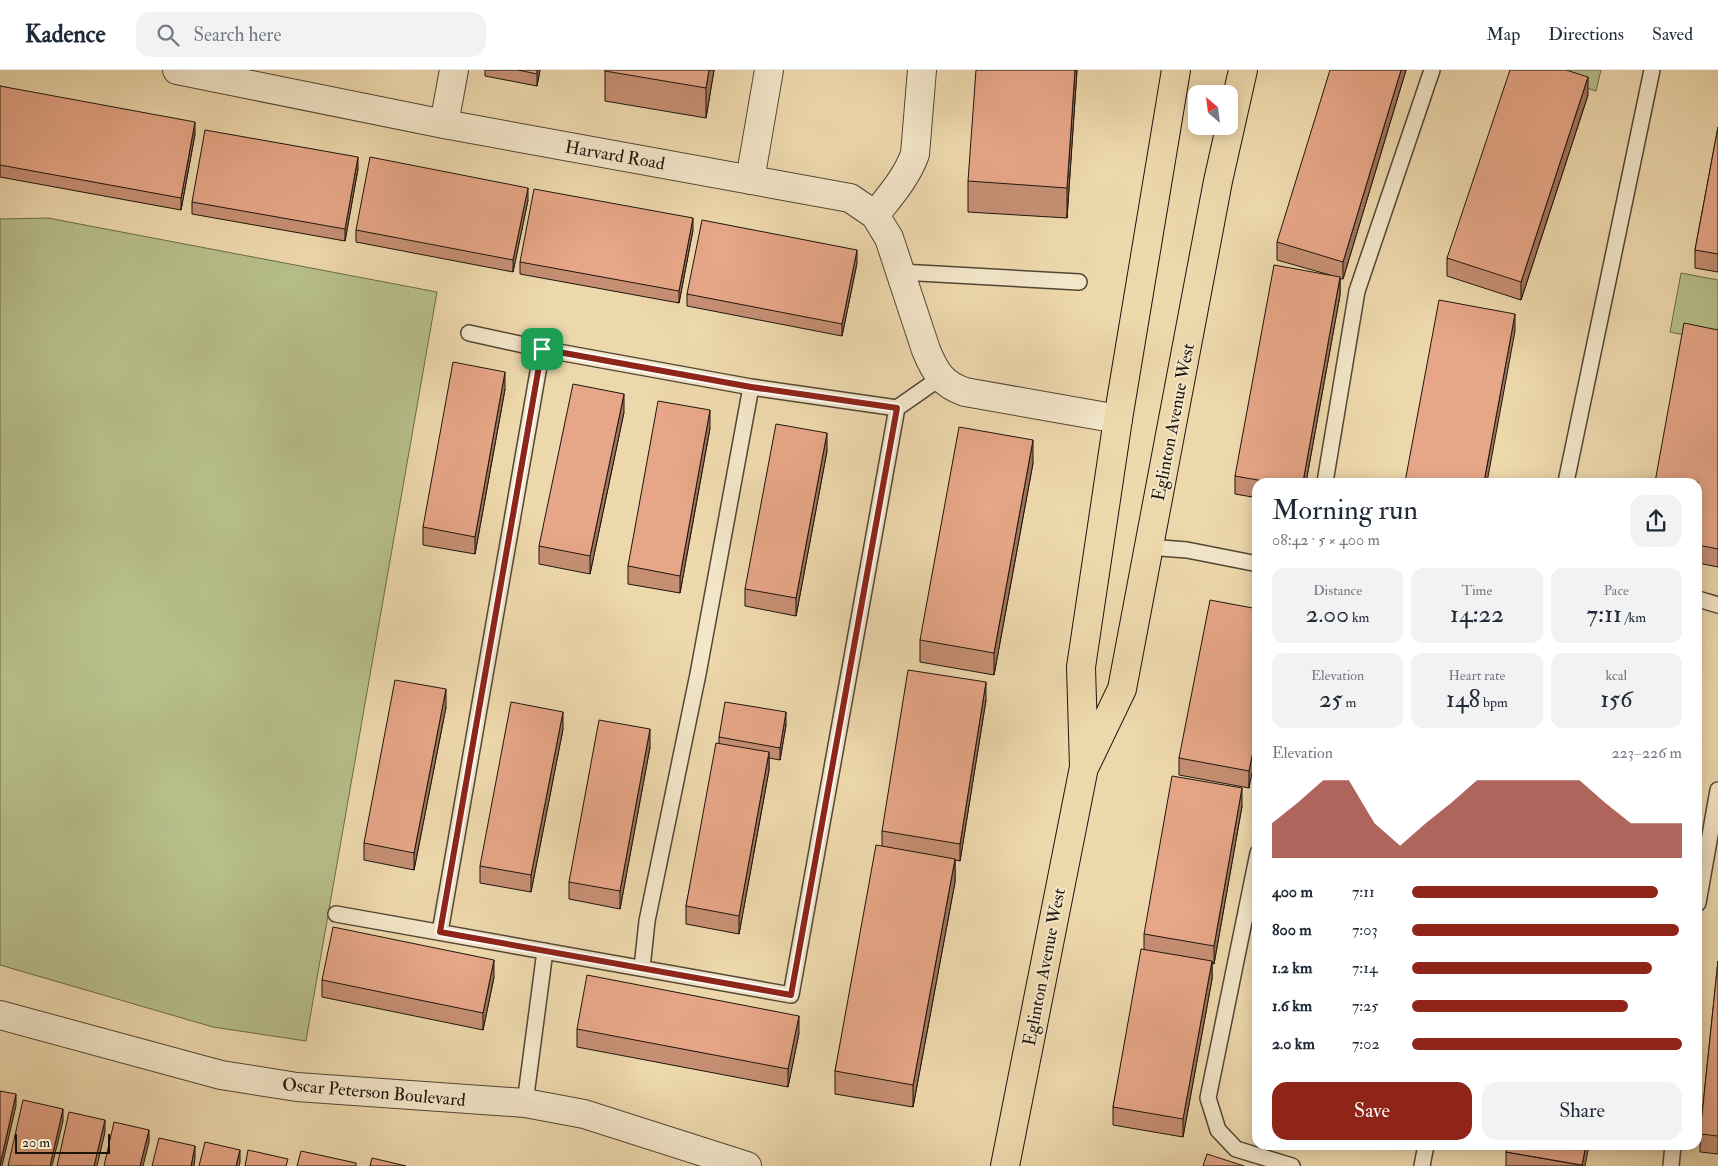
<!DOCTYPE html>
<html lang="en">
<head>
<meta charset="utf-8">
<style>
	:root { --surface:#fff; --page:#f2f2f3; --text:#1f2937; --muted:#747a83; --line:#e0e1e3; --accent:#8f2418 }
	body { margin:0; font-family:"IM FELL Double Pica",serif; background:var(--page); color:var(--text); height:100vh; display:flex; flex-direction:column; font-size:19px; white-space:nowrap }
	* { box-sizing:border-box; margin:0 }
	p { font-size:16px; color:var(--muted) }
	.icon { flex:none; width:28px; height:28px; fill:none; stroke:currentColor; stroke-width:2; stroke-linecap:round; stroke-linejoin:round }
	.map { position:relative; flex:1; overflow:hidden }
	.sheet { position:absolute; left:1252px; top:408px; width:450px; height:672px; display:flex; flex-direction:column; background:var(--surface); border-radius:15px; box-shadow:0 2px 12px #0003 }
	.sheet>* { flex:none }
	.needle { width:32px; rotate:332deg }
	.fabs { position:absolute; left:1188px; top:15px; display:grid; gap:10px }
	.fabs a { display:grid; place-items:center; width:50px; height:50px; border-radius:10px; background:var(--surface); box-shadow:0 2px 12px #0003; font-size:25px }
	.scale { position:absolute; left:15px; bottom:12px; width:95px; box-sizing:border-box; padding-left:5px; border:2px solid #1e150d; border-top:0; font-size:14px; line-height:18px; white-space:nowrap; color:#1e150d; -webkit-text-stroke:4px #f3e6c9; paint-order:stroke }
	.pin { position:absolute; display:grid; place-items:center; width:42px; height:42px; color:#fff; margin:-21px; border-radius:10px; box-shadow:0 2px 8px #0006 }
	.round { display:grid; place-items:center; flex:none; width:52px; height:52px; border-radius:15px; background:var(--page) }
	.summary { display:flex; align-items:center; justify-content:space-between; height:85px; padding:0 20px }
	h1 { font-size:28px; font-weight:600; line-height:38px }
	.stats { display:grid; grid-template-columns:repeat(3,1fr); gap:8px; height:85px; padding:5px 20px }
	.stats div { display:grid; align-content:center; border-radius:12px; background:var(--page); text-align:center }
	.stats b { font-size:25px; font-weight:600 }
	.stats small { font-size:14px; font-weight:400 }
	.stats p { font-size:14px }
	.chart { height:140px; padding:10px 20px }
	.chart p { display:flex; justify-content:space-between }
	.chart svg { width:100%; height:90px; margin-top:5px; fill:var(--accent); opacity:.7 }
	.button { display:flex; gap:10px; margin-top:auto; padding:10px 20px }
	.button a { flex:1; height:58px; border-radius:15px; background:var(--accent); color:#fff; font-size:20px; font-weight:600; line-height:58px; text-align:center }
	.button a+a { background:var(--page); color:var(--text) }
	ul { padding:0 20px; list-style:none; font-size:16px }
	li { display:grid; grid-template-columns:80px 60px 1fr; align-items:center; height:38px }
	li i { height:12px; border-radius:6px; background:var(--accent) }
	header { display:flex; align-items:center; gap:30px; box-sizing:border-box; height:70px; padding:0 25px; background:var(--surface); border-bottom:1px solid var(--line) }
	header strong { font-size:24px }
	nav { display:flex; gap:28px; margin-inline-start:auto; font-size:18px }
	.search { width:350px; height:45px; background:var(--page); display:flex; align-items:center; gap:12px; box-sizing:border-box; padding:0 18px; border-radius:15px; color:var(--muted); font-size:19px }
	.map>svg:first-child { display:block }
</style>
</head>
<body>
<header>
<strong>Kadence</strong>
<div class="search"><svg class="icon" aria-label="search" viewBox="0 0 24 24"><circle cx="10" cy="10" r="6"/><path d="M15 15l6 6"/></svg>Search here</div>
<nav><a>Map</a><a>Directions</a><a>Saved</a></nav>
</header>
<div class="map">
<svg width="1718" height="1096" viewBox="0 0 1718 1096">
	<rect width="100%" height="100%" fill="#edd8ac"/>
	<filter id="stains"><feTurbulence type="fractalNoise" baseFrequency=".004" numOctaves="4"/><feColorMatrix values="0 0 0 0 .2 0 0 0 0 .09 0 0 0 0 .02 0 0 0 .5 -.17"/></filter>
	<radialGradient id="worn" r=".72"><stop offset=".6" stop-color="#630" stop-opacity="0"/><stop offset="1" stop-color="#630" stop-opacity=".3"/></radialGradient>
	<path fill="#b7bf8a" stroke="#6a6a4c" d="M1532,0H1601L1596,21Z
		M48,148L437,222L306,971L213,957L0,895V149Z
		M1681,203L1718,210V272L1670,262Z"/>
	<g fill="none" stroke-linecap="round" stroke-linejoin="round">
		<defs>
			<path id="service" d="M901,202L1079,212
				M469,263L542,279L751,317L897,338L940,308
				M1325,412L1357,221L1432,0
				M1566,412L1652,0
				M1148,477L1187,480L1258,494
				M1698,529L1718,535
				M1258,783L1208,1028L1218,1060L1236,1079L1292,1096
				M1698,833L1718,720
				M336,844L791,925L897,338
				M440,862L542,279
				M642,898L647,851L698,604L751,317
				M525,1033L545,881
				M1422,1096L1426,1075
				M1671,1096L1673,1075"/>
			<path id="minor" d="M177,0L444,54L850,128L875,145L889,168L926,280C935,302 942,314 965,322L1118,349
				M444,54L454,0
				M750,110L769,0
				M875,145C890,126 907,107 915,84L922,0"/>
			<path id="tertiary" d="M0,945L221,1005L297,1017L525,1033L584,1044L747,1096"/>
			<path id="primary" d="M1086,694L1122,619L1218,111L1243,0
				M1005,1096L1084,697L1081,597L1118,349L1176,0"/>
		</defs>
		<use href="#service" stroke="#524635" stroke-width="18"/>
		<use href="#minor" stroke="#524635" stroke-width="30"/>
		<use href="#tertiary" stroke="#524635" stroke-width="30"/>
		<use href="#primary" stroke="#1e150d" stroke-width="30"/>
		<use href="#service" stroke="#f3e6c9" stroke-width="15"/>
		<use href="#minor" stroke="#f3e6c9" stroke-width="28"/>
		<use href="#tertiary" stroke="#f3e6c9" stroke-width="28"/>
		<use href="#primary" stroke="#edd8ac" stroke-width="28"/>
	</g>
	<path fill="#c68f74" stroke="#1e150d" d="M485,0H540L537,16L485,6Z
		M605,0H714L706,48L605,31Z
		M1077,0L1067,148L968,142V111Z
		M1406,0L1343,209H1340V225L1306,412H1258V428L1235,424V406L1330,205L1277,190V172Z
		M0,16L195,64L181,140L0,107Z
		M1588,25L1521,230L1447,206V188Z
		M1718,57V202L1695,198V180Z
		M358,99L345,171L192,144V132Z
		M528,130L513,202L356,172V160Z
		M693,160L679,233L520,204V192Z
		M857,193L842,266L687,236V224Z
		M1718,260V497L1698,493V412Z
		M505,319L475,484L423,475V457Z
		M624,342L590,504L539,494V476Z
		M710,358L680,523L628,514V496Z
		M827,381L796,546L745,536V519Z
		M1033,393L994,605L920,592V570Z
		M1258,539L1249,718L1179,705V688Z
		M986,630L960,791L955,790V812L913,1037L835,1024V1001L882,776V761Z
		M446,637L414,800L364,790V773Z
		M786,655L780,690L769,688V700L739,864L686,854V836L719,673V667Z
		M563,659L531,822L480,813V796Z
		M650,677L620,839L569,829V812Z
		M1242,736L1214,894L1212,893V909L1183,1067L1113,1055V1037L1144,880V864Z
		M1718,891V1084L1700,1082V1064Z
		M494,907L483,960L322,927V910Z
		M577,959L799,963L788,1017L577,977Z
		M1506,1082L1585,1096H1506Z"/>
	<path fill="#a1745e" stroke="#1e150d" d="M537,0H540L537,16Z
		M709,0H714L706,48V18Z
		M1075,0H1077L1067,148V118Z
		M1401,0H1406L1343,209V192Z
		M1588,7V25L1521,230V212Z
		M195,52V64L181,140V128Z
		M358,87V99L345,171V159Z
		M528,118V130L513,202V190Z
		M693,148V160L679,233V221Z
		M857,180V193L842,266V254Z
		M1340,207V225L1306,412H1303Z
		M1515,244V261L1487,412H1484Z
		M505,302V319L475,484V467Z
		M624,324V342L590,504V486Z
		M710,340V358L680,523V506Z
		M827,363V381L796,546V528Z
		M1033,370V393L994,605V583Z
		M986,612V630L960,791V774Z
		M446,619V637L414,800V783Z
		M563,642V659L531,822V805Z
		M786,642V655L780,690V678Z
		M1258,656V674L1249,718V701Z
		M650,659V677L620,839V821Z
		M769,682V700L739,864V846Z
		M1242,718V736L1214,894V876Z
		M955,789V812L913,1037V1015Z
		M494,890V907L483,960V943Z
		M1212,891V909L1183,1067V1049Z
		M799,946V963L788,1017V999Z
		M16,1024V1036L2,1096H0Z
		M63,1039V1051L52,1096H50Z
		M105,1050V1062L97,1096H94Z
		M149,1060V1072L143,1096H140Z
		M1586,1075H1589L1585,1096H1582Z
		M195,1076V1088L194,1096H191Z
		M240,1080V1092L239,1096H236Z"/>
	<path fill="#e6a687" stroke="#1e150d" d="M518,0H537V4Z
		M605,0H709L706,18L605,1Z
		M976,0H1075L1067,118L968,111Z
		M1330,0H1401L1343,192L1277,172Z
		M1510,0H1566L1588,7L1521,212L1447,188Z
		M0,16L195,52L181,128L0,95Z
		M1718,57V184L1695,180Z
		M205,60L358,87L345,159L192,132Z
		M370,87L528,118L513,190L356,160Z
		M534,119L693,148L679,221L520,192Z
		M702,150L857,180L842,254L687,224Z
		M1274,195L1340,207L1303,412H1269L1235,406Z
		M1439,230L1515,244L1484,412H1405Z
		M1684,253L1718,260V479L1698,475V412H1655Z
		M453,292L505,302L475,467L423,457Z
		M573,314L624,324L590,486L539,476Z
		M658,331L710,340L680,506L628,496Z
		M776,354L827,363L796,528L745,519Z
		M959,357L1033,370L994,583L920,570Z
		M1210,530L1258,539V656L1249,701L1179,688Z
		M908,600L986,612L960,774L882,761Z
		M395,610L446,619L414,783L364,773Z
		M511,632L563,642L531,805L480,796Z
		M725,632L786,642L780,678L719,667Z
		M599,650L650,659L620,821L569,812Z
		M716,673L769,682L739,846L686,836Z
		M1172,706L1242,718L1214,876L1144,864Z
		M876,775L955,789L913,1015L835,1001Z
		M333,857L494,890L483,943L322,910Z
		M1141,879L1212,891L1183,1049L1113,1037Z
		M1718,891V1066L1700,1064Z
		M587,905L799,946L788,999L577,959Z
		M0,1021L16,1024L0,1095Z
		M23,1030L63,1039L50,1096H8Z
		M69,1042L105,1050L94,1096H57Z
		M114,1052L149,1060L140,1096H104Z
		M159,1068L195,1076L191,1096H152Z
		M205,1072L240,1080L236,1096H199Z
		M1507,1075H1586L1582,1095L1506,1082Z
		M248,1080L288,1089L286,1096H245Z
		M301,1081L356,1093V1096H297Z
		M1207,1084L1244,1096H1203Z
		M372,1088L406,1096H370Z"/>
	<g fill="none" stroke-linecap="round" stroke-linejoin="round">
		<defs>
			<path id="route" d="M542,279L751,317L897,338L791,925L440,862Z"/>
		</defs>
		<use href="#route" stroke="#fff" stroke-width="10"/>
		<use href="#route" stroke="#8f2418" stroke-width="6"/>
	</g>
	<g text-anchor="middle" stroke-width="4" stroke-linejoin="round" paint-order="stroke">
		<g font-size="18" fill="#1e150d" stroke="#f3e6c9">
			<text transform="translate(615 85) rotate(10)" y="6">Harvard Road</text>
			<text transform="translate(1173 352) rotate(-79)" y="6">Eglinton Avenue West</text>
			<text transform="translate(1044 897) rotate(-79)" y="6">Eglinton Avenue West</text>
			<text transform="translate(374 1022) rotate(5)" y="6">Oscar Peterson Boulevard</text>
		</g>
	</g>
	<rect width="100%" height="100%" filter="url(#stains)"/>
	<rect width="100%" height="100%" fill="url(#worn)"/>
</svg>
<div class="fabs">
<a><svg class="needle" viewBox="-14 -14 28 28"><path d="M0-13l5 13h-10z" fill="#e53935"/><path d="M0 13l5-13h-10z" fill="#747a83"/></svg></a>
</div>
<div class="scale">20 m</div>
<div class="pin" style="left:542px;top:279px;background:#1e9e55"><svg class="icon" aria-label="arrive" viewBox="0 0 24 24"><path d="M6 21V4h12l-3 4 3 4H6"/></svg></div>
<section class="sheet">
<div class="summary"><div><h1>Morning run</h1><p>08:42 · 5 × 400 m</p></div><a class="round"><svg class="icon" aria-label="share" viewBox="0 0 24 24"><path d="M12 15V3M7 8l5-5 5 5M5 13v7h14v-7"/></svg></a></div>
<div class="stats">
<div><p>Distance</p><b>2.00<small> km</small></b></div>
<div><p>Time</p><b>14:22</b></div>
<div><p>Pace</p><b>7:11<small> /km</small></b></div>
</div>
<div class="stats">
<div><p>Elevation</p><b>25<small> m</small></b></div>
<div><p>Heart rate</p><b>148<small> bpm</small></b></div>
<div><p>kcal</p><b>156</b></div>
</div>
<div class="chart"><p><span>Elevation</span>223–226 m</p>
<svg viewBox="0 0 160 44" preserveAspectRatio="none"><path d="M0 44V27L10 17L20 6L30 6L40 27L50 38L60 27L70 17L80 6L90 6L100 6L110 6L120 6L130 17L140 27L150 27L160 27V44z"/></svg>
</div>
<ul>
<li><b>400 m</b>7:11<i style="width:91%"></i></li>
<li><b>800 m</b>7:03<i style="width:99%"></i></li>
<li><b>1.2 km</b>7:14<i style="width:89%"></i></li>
<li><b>1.6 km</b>7:25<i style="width:80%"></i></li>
<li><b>2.0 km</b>7:02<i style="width:100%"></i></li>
</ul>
<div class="button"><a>Save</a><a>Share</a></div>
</section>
</div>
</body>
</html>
